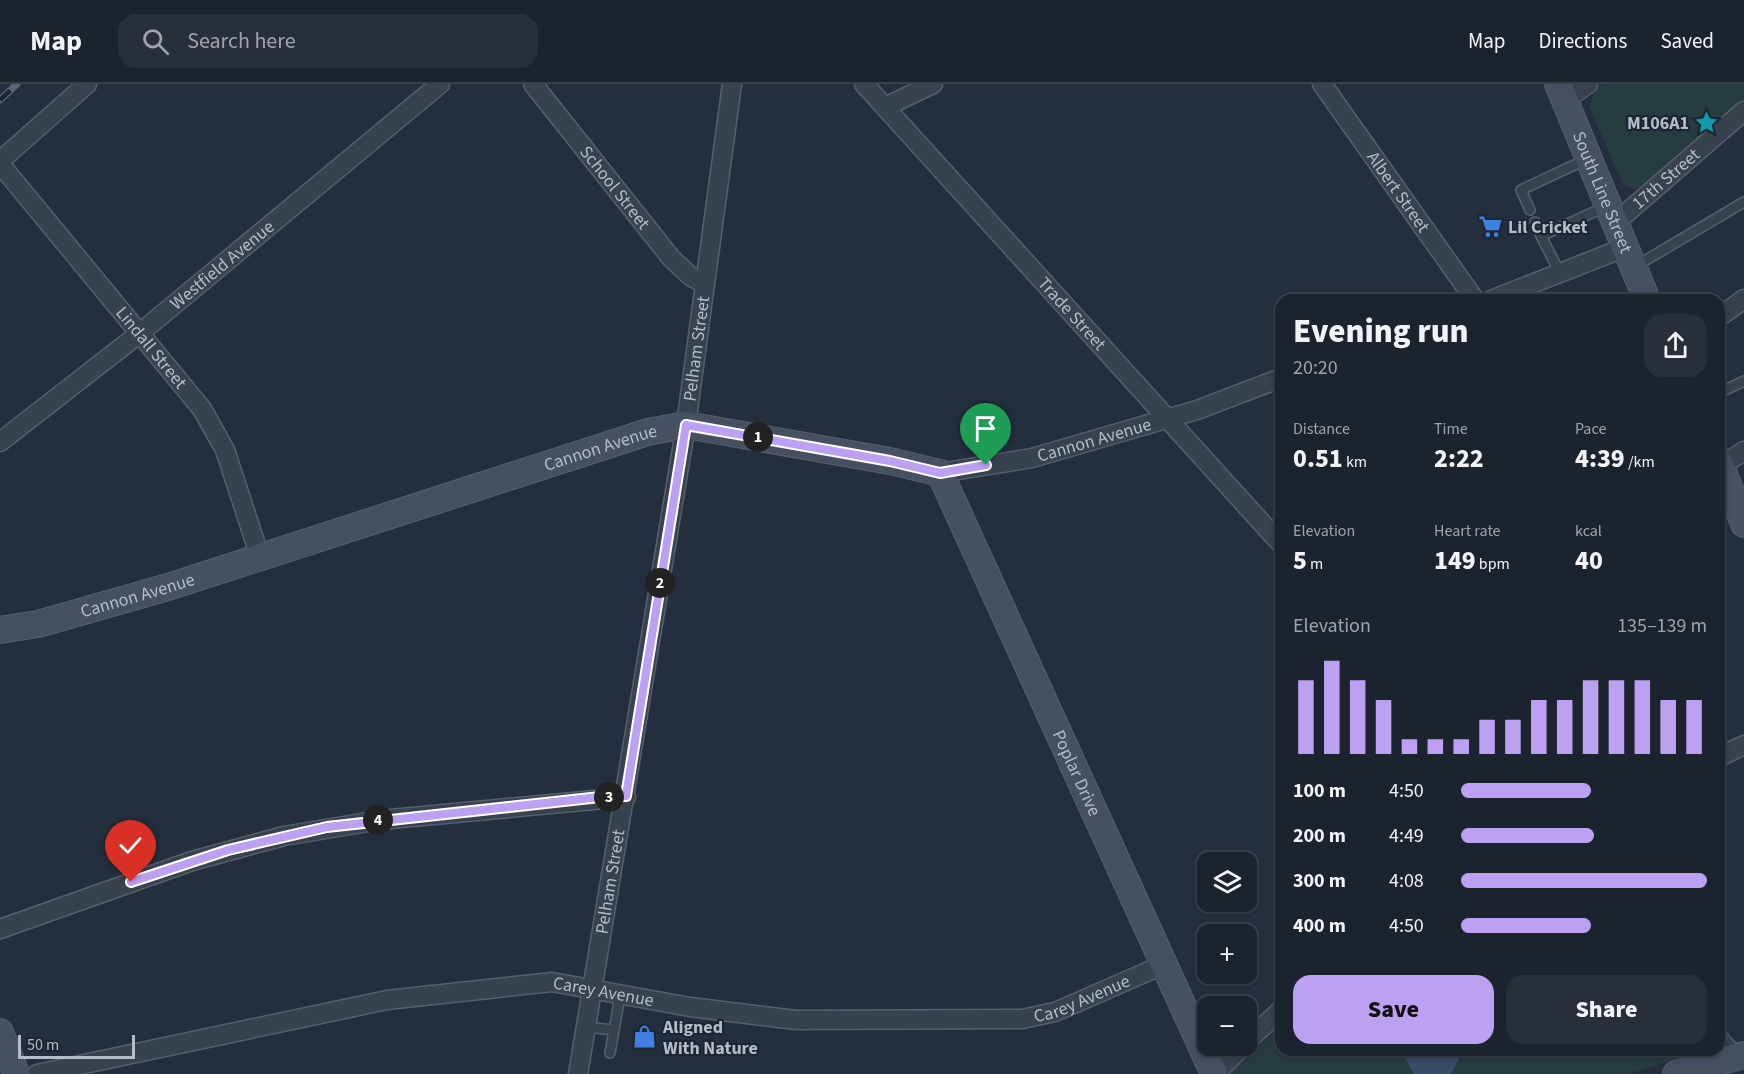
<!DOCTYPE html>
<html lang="en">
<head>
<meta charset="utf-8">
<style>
	:root { --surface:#1b232e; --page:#282f3a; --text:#f1f3f6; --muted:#a0a4aa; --line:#39404a; --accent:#bca0f2 }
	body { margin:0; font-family:"Source Sans 3",sans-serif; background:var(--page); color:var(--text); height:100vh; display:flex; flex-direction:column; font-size:22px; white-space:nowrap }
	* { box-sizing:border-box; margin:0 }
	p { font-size:20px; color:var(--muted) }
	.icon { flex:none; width:33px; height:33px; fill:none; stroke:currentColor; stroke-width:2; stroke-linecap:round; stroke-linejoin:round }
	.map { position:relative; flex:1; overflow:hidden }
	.panel { position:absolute; left:1275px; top:210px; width:450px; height:762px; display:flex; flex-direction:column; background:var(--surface); border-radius:18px; box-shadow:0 3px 9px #0003,0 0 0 2px var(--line) }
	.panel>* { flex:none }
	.tools { position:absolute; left:1197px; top:768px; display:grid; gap:12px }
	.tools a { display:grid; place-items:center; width:60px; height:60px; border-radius:12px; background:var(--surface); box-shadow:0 3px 9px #0003,0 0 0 2px var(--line); font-size:30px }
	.scale { position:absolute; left:18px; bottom:15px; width:117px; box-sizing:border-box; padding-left:6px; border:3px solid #b4bcc9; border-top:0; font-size:16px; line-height:21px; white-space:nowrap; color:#b4bcc9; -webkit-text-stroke:4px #1d2633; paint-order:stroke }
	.pin { position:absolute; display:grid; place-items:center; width:51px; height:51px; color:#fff; margin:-62px -26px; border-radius:50% 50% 50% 0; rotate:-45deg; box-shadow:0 0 6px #0007 }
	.pin .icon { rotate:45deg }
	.km { position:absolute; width:30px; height:30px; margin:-15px; border-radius:50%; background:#222; color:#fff; font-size:16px; line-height:30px; text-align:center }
	.round { display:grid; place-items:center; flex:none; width:63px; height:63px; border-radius:18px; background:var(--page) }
	.head { display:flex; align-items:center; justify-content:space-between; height:102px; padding:0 18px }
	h1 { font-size:33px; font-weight:800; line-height:45px }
	.stats { display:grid; grid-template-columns:repeat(3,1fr); gap:9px; height:102px; padding:6px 18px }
	.stats div { display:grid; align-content:center }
	.stats b { font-size:26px; font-weight:800 }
	.stats small { font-size:16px; font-weight:400 }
	.stats p { font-size:16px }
	.chart { height:168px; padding:12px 18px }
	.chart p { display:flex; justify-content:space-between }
	.chart svg { width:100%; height:108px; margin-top:6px; stroke:var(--accent); stroke-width:6 }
	.cta { display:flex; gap:12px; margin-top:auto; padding:12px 18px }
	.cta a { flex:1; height:69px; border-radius:18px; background:var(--accent); color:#111; font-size:24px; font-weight:800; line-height:69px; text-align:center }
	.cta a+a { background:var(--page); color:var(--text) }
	ul { padding:0 18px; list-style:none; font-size:20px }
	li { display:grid; grid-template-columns:96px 72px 1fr; align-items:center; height:45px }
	li i { height:15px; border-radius:8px; background:var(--accent) }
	header { display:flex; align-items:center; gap:36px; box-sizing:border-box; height:84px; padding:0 30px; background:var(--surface); border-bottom:2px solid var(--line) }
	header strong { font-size:28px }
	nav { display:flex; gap:33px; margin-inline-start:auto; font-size:21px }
	.search { width:420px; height:54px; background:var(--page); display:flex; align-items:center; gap:15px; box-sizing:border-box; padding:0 21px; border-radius:18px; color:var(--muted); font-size:22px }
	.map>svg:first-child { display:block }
</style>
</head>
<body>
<header>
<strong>Map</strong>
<div class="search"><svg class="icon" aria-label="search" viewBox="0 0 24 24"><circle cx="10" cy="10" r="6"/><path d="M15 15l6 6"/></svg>Search here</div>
<nav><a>Map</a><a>Directions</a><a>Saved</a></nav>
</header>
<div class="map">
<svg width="1744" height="990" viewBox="0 0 1744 990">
	<rect width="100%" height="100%" fill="#242f3e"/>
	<path fill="#263c3f" d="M1603,0H1744V16L1647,100L1634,105L1623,100L1589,22L1595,6Z
		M1281,942V966L1700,968L1629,990H1230Z"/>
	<path fill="#394c67" d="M1400,966H1459L1460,973L1451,990H1414Z"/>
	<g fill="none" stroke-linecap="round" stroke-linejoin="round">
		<defs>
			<path id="lane" d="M1530,126L1521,106L1587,75
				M1535,138L1541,152
				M1636,182L1744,118
				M1560,189L1541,152L1607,122
				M1719,309L1744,297
				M586,943L614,946
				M610,969L620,912"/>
			<g id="street">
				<path id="s1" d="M533,0L671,174L690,192L704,200"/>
				<path id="s2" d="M864,0L1281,460"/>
				<path id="s3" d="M1322,0L1475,216"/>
				<path d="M1565,16L1588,0"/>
				<path d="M885,23L933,0"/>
				<path d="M0,77L87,0"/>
				<path id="s4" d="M0,80L202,325L225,366L260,473"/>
				<path id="s5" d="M1616,138L1744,27"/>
				<path d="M1491,216L1626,163"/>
				<path d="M1719,233L1744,215"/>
				<path id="s6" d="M0,358L140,249L440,0"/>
				<path d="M1719,383L1744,367"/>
				<path id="s7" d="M940,389L1032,374L1197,326L1281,294"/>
				<path d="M1719,673L1744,661"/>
				<path d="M0,845L192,777L284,752L380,736L626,713"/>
				<path d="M1719,955L1735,973"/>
				<path d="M1246,958L1281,926"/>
				<path id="s8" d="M37,990L387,916L552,898L690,923L796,936L1022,935L1055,928L1165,880"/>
				<path id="s9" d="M578,990L686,341L732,0"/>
				<path d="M1215,990L1243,962"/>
			</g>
			<g id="secondary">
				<path id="s10" d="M1558,0L1647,216"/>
				<path d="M1719,378L1744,440"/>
				<path id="s11" d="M0,546L38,540L168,503L648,348L686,341L890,377L940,389L1214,990"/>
				<path d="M0,948L16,990"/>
				<path d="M1676,990L1744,971"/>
			</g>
		</defs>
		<use href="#lane" stroke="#565f6c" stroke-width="12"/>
		<use href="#street" stroke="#565f6c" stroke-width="21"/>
		<use href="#secondary" stroke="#565f6c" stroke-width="28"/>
		<use href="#lane" stroke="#38414e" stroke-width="9"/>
		<use href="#street" stroke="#38414e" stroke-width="18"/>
		<use href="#secondary" stroke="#465061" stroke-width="26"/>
		<defs>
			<path id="rail" d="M0,16L17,0"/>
		</defs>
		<use href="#rail" stroke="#5a6575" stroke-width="7"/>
		<use href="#rail" stroke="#1d2633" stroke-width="4.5" stroke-dasharray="14" stroke-linecap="butt"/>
	</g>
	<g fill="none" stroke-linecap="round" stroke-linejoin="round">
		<defs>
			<path id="route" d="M131,798L228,766L327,743L600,713L626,712L686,341L890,377L940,389L986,381"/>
		</defs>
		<use href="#route" stroke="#fff" stroke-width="12"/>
		<use href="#route" stroke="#bca0f2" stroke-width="8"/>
	</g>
	<defs>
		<symbol id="sight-bare" viewBox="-9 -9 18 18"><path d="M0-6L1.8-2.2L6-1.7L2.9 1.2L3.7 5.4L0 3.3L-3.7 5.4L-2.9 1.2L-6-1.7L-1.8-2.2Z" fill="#0f9aa8" stroke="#1d2633" stroke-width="2.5" paint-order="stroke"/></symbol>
		<symbol id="supermarket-bare" viewBox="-9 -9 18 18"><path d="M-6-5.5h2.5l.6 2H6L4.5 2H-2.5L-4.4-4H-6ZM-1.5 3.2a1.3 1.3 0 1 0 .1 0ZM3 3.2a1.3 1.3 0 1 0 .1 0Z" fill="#3f7fe0" stroke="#1d2633" stroke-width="2.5" paint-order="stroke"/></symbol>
		<symbol id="shop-bare" viewBox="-9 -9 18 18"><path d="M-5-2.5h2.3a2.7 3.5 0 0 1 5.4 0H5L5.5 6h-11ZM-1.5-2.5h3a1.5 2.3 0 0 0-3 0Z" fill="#3f7fe0" stroke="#1d2633" stroke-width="2.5" paint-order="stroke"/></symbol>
	</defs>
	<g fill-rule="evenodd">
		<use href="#sight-bare" x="1690" y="22" width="33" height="33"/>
		<use href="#supermarket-bare" x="1474" y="126" width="33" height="33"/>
		<use href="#shop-bare" x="628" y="936" width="33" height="33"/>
	</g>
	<g text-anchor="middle" stroke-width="4.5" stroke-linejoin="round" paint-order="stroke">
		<g font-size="18" font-weight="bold" fill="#b4bcc9" stroke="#1d2633" text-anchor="start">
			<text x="1689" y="45" text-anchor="end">M106A1</text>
			<text x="1508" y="149">Lil Cricket</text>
			<text x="663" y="949">Aligned<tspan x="663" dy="21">With Nature</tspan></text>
		</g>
		<g font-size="18" fill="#b4bcc9" stroke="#1d2633">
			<text dy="6" stroke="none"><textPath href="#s5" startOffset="66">17th Street</textPath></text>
			<text dy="6" stroke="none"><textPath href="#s1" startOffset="132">School Street</textPath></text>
			<text dy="6" stroke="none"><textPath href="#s3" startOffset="132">Albert Street</textPath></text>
			<text dy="6" stroke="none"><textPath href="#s10" startOffset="117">South Line Street</textPath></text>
			<text dy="6" stroke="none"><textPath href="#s6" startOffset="284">Westfield Avenue</textPath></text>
			<text dy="6" stroke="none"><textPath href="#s2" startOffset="310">Trade Street</textPath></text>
			<text dy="6" stroke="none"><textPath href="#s4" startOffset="238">Lindall Street</textPath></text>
			<text dy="6" stroke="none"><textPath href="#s9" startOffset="735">Pelham Street</textPath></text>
			<text dy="6" stroke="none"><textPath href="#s7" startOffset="158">Cannon Avenue</textPath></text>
			<text dy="6" stroke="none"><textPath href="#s11" startOffset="628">Cannon Avenue</textPath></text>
			<text dy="6" stroke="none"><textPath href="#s11" startOffset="142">Cannon Avenue</textPath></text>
			<text dy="6" stroke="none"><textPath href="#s11" startOffset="1305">Poplar Drive</textPath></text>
			<text dy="6" stroke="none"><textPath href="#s9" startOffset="195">Pelham Street</textPath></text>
			<text dy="6" stroke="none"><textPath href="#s8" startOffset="576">Carey Avenue</textPath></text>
			<text dy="6" stroke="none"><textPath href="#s8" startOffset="1060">Carey Avenue</textPath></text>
		</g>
	</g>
</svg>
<div class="tools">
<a><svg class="icon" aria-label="layers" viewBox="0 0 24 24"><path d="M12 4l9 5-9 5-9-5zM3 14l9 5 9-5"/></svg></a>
<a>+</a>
<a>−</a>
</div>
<div class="scale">50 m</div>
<div class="pin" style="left:986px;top:381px;background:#1e9e55"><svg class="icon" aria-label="arrive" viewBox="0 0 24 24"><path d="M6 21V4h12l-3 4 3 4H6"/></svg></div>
<div class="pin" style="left:131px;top:798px;background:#d93025"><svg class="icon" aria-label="check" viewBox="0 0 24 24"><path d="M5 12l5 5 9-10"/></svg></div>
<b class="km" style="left:758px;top:353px">1</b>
<b class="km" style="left:660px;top:499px">2</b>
<b class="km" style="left:609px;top:713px">3</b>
<b class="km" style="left:378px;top:736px">4</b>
<section class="panel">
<div class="head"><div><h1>Evening run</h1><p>20:20</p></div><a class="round"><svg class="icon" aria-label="share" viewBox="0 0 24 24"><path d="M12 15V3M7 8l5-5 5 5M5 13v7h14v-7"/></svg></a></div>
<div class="stats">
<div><p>Distance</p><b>0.51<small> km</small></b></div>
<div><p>Time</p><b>2:22</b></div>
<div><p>Pace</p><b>4:39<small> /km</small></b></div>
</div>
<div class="stats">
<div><p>Elevation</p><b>5<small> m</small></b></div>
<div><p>Heart rate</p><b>149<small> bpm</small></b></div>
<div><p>kcal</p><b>40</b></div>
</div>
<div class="chart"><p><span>Elevation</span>135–139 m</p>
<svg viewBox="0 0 160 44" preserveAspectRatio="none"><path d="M5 44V14M15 44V6M25 44V14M35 44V22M45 44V38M55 44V38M65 44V38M75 44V30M85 44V30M95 44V22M105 44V22M115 44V14M125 44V14M135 44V14M145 44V22M155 44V22"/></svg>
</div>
<ul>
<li><b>100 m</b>4:50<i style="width:53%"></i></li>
<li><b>200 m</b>4:49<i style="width:54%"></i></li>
<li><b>300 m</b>4:08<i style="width:100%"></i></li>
<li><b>400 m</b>4:50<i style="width:53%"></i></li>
</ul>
<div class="cta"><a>Save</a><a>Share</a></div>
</section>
</div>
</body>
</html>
